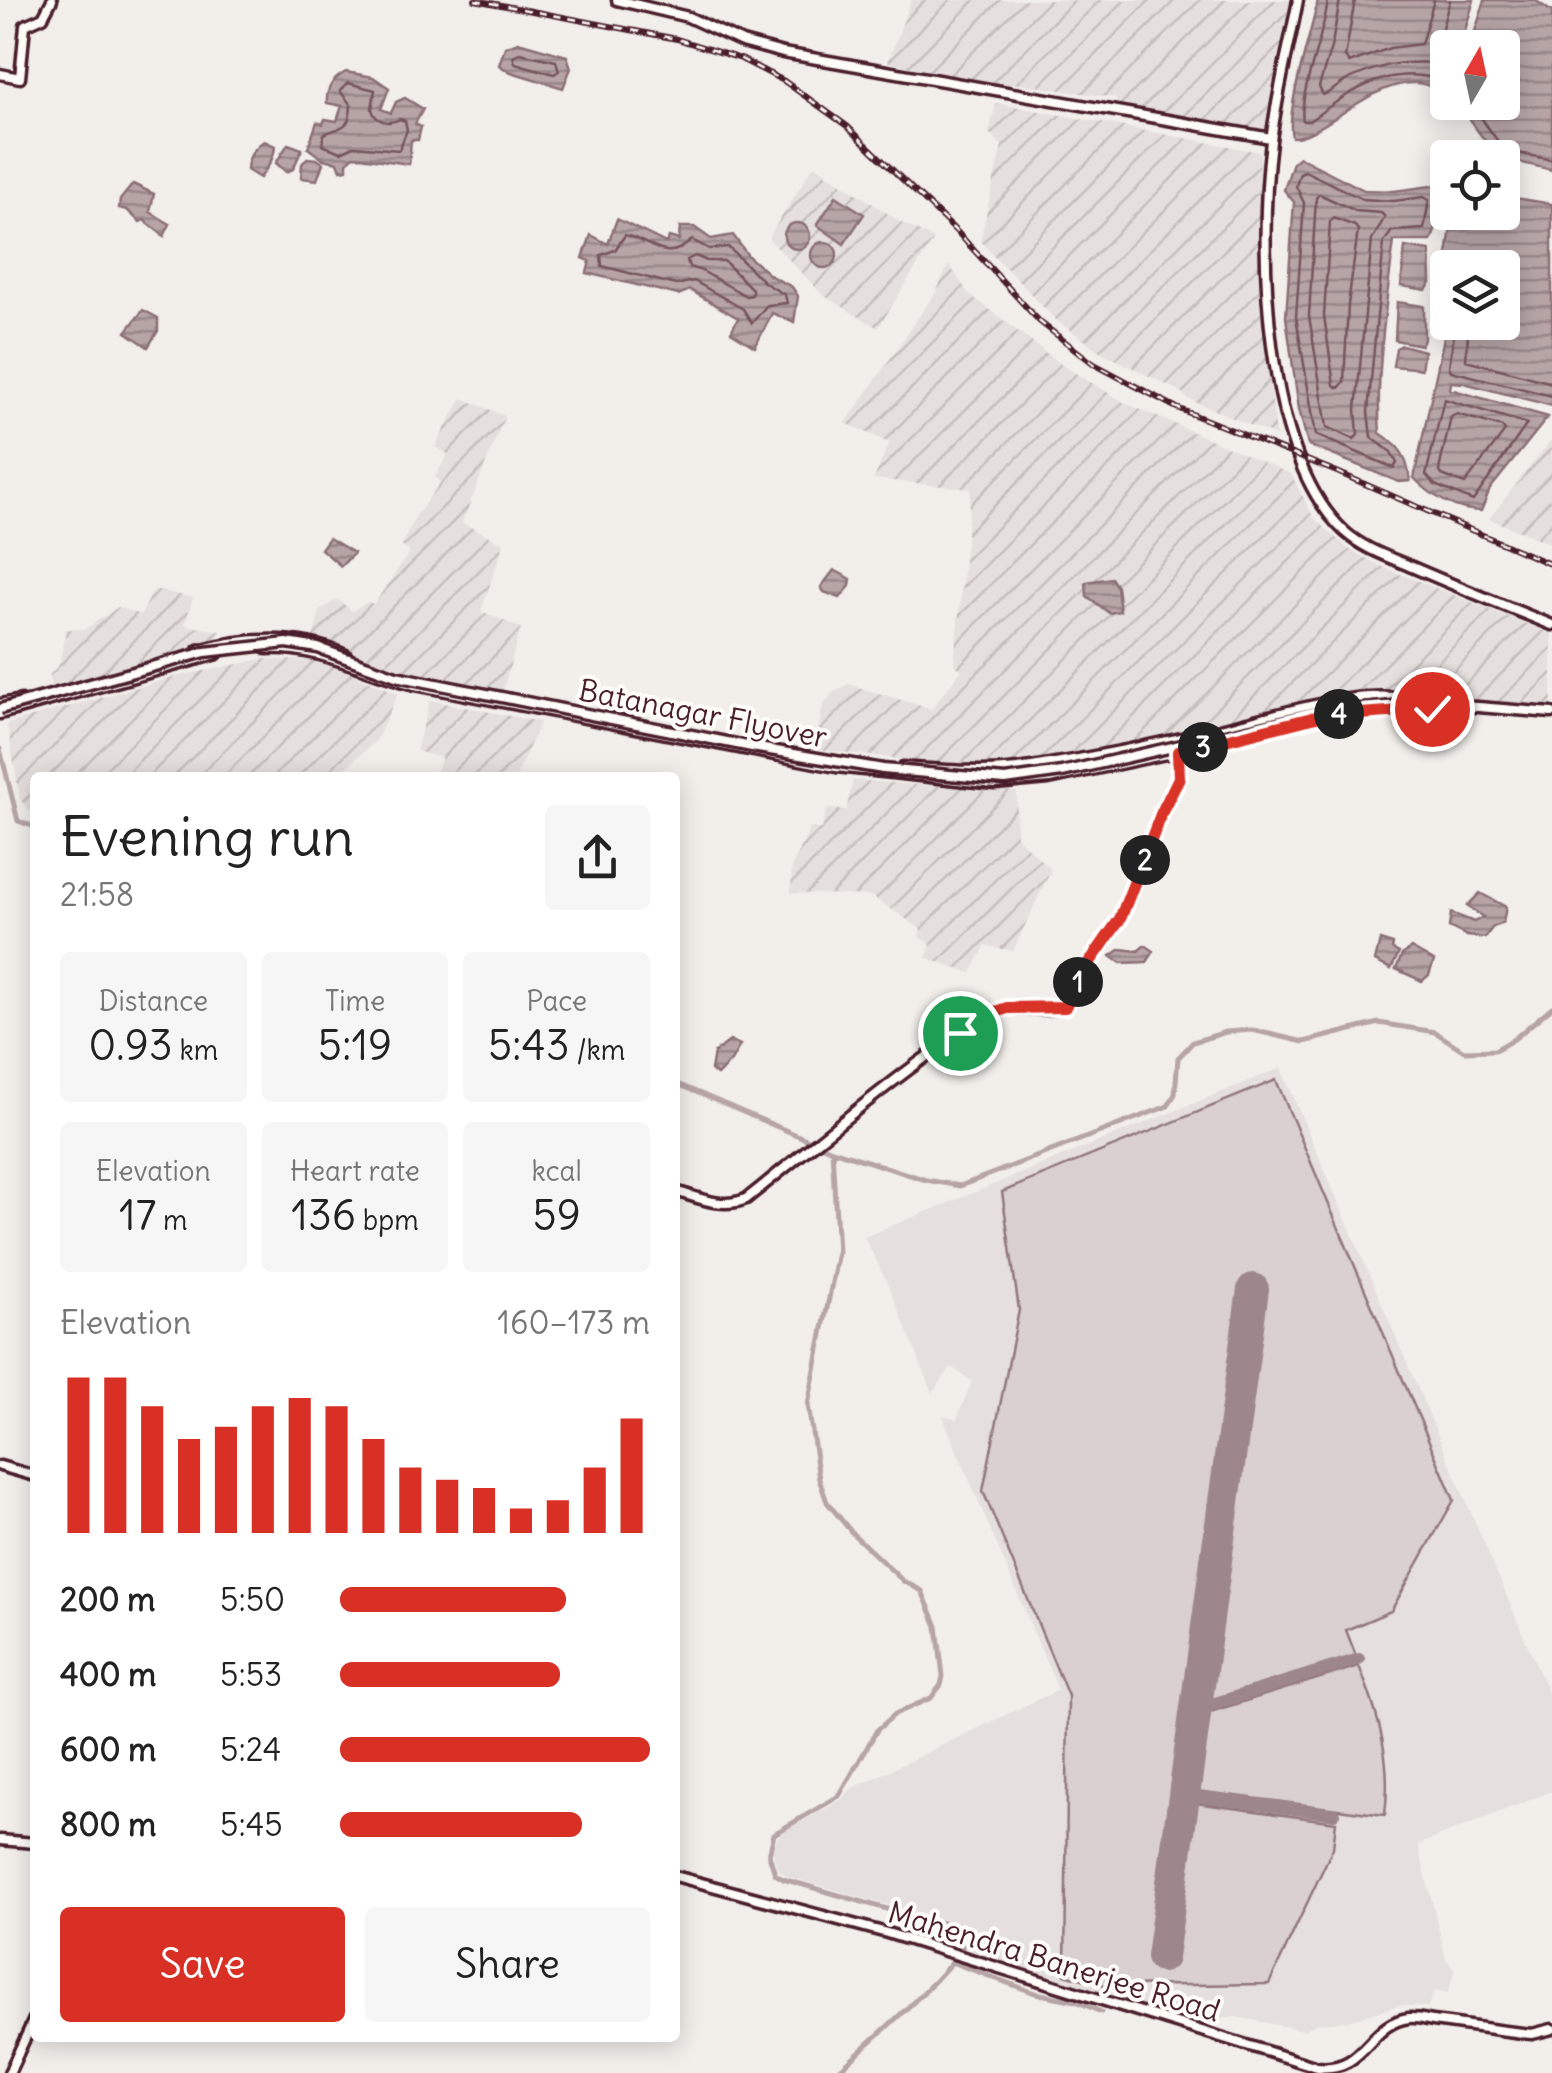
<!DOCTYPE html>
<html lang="en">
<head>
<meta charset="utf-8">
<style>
	:root { --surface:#fff; --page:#f6f6f6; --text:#222; --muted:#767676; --accent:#d93025 }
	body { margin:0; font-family:Delius,sans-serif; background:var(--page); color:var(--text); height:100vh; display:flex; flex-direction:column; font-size:38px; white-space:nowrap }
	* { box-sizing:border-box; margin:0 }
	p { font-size:32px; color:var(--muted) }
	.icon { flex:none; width:55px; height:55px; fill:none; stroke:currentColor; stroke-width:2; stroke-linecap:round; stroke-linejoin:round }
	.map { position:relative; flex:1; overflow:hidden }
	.panel { position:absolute; left:30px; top:772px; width:650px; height:1270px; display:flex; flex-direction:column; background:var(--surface); border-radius:10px; box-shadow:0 5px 25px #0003 }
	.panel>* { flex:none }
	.needle { width:65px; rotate:9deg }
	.fabs { position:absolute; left:1430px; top:30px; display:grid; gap:20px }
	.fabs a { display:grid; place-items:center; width:90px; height:90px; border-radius:10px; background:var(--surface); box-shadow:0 5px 25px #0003; font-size:50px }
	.pin { position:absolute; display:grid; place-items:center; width:85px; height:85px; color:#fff; margin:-42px; border:5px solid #fff; border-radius:50%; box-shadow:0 2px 10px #0007 }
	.km { position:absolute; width:50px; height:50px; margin:-25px; border-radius:50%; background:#222; color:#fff; font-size:28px; line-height:50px; text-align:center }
	.round { display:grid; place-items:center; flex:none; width:105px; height:105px; border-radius:10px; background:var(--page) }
	.headline { display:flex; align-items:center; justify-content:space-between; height:170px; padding:0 30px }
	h1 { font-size:55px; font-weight:600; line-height:75px }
	.metrics { display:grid; grid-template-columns:repeat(3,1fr); gap:15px; height:170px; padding:10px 30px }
	.metrics div { display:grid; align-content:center; border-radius:10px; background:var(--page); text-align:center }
	.metrics b { font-size:42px; font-weight:600 }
	.metrics small { font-size:28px; font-weight:400 }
	.metrics p { font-size:28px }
	.chart { height:280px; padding:20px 30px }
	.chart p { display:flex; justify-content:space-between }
	.chart svg { width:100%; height:180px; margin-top:10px; stroke:var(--accent); stroke-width:6 }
	.button { display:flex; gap:20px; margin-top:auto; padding:20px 30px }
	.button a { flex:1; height:115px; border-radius:10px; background:var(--accent); color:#fff; font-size:40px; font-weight:600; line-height:115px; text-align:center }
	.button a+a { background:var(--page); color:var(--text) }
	ul { padding:0 30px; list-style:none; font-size:32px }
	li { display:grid; grid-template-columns:160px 120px 1fr; align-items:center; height:75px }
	li i { height:25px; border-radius:12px; background:var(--accent) }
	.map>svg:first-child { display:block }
</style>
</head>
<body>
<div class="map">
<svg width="1552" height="2073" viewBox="0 0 1552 2073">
	<defs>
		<pattern id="industrial-furrows" width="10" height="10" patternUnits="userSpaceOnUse" patternTransform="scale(2.5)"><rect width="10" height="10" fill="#e5dfdd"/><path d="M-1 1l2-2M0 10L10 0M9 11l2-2" fill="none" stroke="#c6bfbe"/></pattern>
		<pattern id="water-rules" width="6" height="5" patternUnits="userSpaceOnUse" patternTransform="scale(2.5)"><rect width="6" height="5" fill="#b7a5a6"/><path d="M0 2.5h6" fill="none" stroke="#978687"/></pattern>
	</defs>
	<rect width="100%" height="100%" fill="#f2efeb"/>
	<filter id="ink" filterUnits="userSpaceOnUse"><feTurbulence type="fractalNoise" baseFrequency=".01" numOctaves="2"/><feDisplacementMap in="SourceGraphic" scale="20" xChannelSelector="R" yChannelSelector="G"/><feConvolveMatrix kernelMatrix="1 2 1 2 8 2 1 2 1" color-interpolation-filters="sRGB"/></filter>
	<g filter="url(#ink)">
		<path fill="#e5dfdd" d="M1281,1068L1552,1702V1791L1418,1845L1446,1959L1455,1969L1448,1994L1435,1991L1428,2007L1399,2005L1347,2021L1318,2023L1303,2030L1236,2017L1209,2020L1203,2025L968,1954L973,1936L964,1923L926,1916L787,1876L777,1868L773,1852L776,1840L783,1832L843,1799L851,1789L1058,1690L942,1415L957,1419L972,1381L951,1367L933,1393L886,1280L864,1237Z"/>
		<path fill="url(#industrial-furrows)" d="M911,0H1290L1265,134L1117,107L1116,98L1013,83L1011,88L888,62Z
			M996,103L1260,152L1259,289L1276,436L1188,399L1181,392L1101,352L1056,320L980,241L1002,145L989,133Z
			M814,165L902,223L934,239L878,328L823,295L768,238Z
			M949,264L968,293L1062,365L1125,403L1291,474L1314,518L1348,549L1385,568L1552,634V705L1388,695L1329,697L1093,752L984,769L815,749L823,706L832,694L848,684L931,709L962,670L954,664L971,489L874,479L889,443L846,423L936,292Z
			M462,398L505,416L462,523L504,543L481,611L521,628L502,693L370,664L313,638L320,610L338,599L352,611L368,602L374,604L410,552L401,546L415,517L440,483L435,477L448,454L435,447Z
			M1552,439V544L1489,519Z
			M154,589L193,598L185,625L220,631L216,644L50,687V674L59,665L66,629H85L118,607L141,615Z
			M263,659L321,661L398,693L376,741L335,777L35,778V817L20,799L7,724L174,677Z
			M430,700L540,722L516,777H434L442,758L416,751Z
			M853,780L1017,792L1016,836L1051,870L1013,951L985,946L971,973L926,958L931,944L919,937L921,929L871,896L791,893L792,866L810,828L822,829L827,809L846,810Z"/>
		<path fill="#d9d0cf" stroke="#92787d" stroke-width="2.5" d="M1276,1080L1454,1500L1391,1611L1346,1630L1356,1656L1209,1700L1263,1291L1242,1288L1155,1957L1175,1959L1195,1803L1336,1822L1333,1848L1269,1984L1108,1986L1065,1974L1068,1696L983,1491L1019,1310L1002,1192Z
			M1359,1666C1379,1716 1392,1760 1385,1815L1196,1791L1207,1713Z"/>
		<path fill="url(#water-rules)" stroke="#8b6f75" stroke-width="2.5" fill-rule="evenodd" d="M1318,0H1474L1460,47L1448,48L1446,92C1436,89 1426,83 1415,83C1368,82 1320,139 1292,137C1285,110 1312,32 1318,0Z
			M1485,0H1535L1552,12V170L1497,157L1457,103L1502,102V48L1470,47Z
			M518,42L567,56L571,68L563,88L508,71L499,65L505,47Z
			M346,72L373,77L389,88L381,109L391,113L396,102L405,98L423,109L415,124L421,127L418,140H411L409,164L354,156L347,162V169L341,170L338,162L323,159L308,148L317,122L323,124L325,119L337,121L342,106L327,103C326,88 334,78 346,72Z
			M264,141L275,146C274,159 268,167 260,178L247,170C247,158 255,147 264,141Z
			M288,144L302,149L293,169L286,172L276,163Z
			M1299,157L1364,190L1394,191L1439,185L1435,231L1431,241H1394C1387,298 1375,376 1380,433C1401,447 1407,456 1410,481L1399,482L1308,445L1299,409L1286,317L1294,202L1284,190L1293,162Z
			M307,158L317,159L323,163L317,180L301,178L302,164Z
			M133,184L154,194L150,212L170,224L164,236L144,220L140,222L127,210L119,208L120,200Z
			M836,196L864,214L844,244L817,225Z
			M1503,196L1552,204V406L1464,383L1451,382L1450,389L1548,417L1490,489L1481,511C1456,511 1431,496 1414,478L1446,328L1444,277L1453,213L1502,212ZM1448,268H1502V322H1448Z
			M617,219L666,243L669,237L679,240L680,227H694L711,239L733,235L749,257L771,276L792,287L798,296L794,322L772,313L755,347L731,332L738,318L690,290L678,295L587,273L590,261L583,258L591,235L608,244Z
			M784 236a13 13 0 1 1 26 0a13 13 0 1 1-26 0Z
			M811 255a13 13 0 1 1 26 0a13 13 0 1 1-26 0Z
			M1405,247L1430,251L1431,283L1426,290L1401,286Z
			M1397,302L1424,306V339L1421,345L1395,340Z
			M143,310L158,318V331L148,347L126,332Z
			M1402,345L1424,351L1421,369L1393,366L1396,348Z
			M329,538L354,553L341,566L321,549Z
			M834,570L851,579L850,586L840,598L824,592L821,587Z
			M1111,578L1117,587L1120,611L1109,613L1087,596L1086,582Z
			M1480,893L1506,907L1503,922L1492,928L1485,938L1467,936L1449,927L1451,913L1474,922L1483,917L1467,906Z
			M1380,940L1393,944L1392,949L1399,953L1391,969L1375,961Z
			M1145,945L1154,951L1147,962L1121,963L1111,956L1121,949L1138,951Z
			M1411,948L1434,961L1429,975L1422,981L1396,969L1402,955Z
			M730,1041L740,1045L731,1061L717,1075L711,1070L714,1053Z"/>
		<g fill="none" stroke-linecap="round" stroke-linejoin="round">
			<path stroke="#76555c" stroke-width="2.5" d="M1328,0C1325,33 1298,95 1303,121H1309C1354,89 1390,62 1448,82
				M1340,0L1332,44L1319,87L1323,95C1334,91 1340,83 1351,78C1388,63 1400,61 1439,63L1438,42L1450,0
				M1355,0L1345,57L1349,63L1390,48L1421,44L1434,0
				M520,53L556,61L559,71L554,74L515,63L513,56Z
				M348,83L375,90L372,109C375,122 389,125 400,119L405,121L407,130L399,150L354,146L341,152L322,145L324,134C342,126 350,130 351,105L340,91Z
				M1470,102L1504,150L1552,160
				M1305,171L1362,199L1394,201L1424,197L1429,200L1424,229L1392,231L1384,242L1368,412L1371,437L1391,452L1397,463L1394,468L1316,435L1296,317L1304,203L1296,186L1300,173Z
				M1319,194L1356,211L1381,213L1385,217L1372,240L1356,409L1358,435L1354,439L1327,427L1309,316L1316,198Z
				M1333,218L1355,226L1358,230L1348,305L1344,382L1339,388L1334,385L1324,316L1330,222Z
				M625,235C653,242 665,265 692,240L709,249L728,247L765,283L785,295L787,303L767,305L752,323L743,309L694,281L676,285L602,266L601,255L615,250Z
				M695,256L707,261H724L752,289V295L746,296L702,271L689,267L687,260Z
				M1456,322L1449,366L1451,371L1552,396
				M1469,322L1466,360L1552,383
				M1444,399L1527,424L1473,501L1435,485L1426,475Z
				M1457,414L1502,427L1505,431L1465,484L1442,475L1439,470L1451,417Z"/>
			<path stroke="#b7a5a6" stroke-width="5" d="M0,749L18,821L35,827
				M675,1083L832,1150L926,1180L960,1186L1168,1106L1175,1094L1178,1058L1193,1042L1226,1032L1252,1030L1304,1042L1379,1023L1435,1032L1464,1051L1495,1050L1514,1039L1552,1007
				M832,1150L838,1252L808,1405L819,1479L827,1502L853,1534L903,1581L922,1591L937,1626L943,1676L941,1685L931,1698L895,1714L877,1730L839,1796L774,1834L769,1855L775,1874L783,1879L925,1920L957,1925L968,1935C964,1963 861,2049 836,2073
				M951,1962L1035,1993L1076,2001L1101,2012"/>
			<path stroke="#9e878b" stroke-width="12" d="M1197,1698L1210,1705L1359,1659
				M1194,1720L1210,1705
				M1184,1795L1334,1814"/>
			<path stroke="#9e878b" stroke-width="32" d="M1162,1957L1253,1289"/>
			<defs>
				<path id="secondary" d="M617,0L688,17L742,42L783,53L1271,138
					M1298,0C1289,47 1277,94 1271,141C1258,246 1263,457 1345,532C1364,549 1389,557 1412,567C1458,587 1505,606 1552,625
					M0,74L20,78L25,25L43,17L52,0
					M266,649C319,646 365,673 415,685L836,767L995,784L1049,779L1213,744L1286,725
					M198,650C247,637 299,634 346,655
					M0,704L21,700
					M1401,705L1478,707L1552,713
					M1379,711L1424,708
					M0,714L217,654
					M903,767C945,770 990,774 1032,767C1095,757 1158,744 1220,729C1276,716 1375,680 1429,705
					M675,1191C699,1198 722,1209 746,1199C808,1150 868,1098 933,1052C951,1040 970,1023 990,1014C1015,1002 1041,1015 1065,1007L1085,969L1112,933L1136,883L1161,812L1179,778L1178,748
					M0,1466L35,1476
					M0,1840L35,1843
					M675,1876L887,1933L1317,2067C1366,2073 1368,2023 1409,2018C1418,2017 1430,2021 1440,2022C1471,2026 1501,2031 1532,2034L1552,2029
					M9,2073L35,2017"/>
			</defs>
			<use href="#secondary" stroke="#4a1f2b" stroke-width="15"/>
			<use href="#secondary" stroke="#fdfcf7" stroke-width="8"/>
			<defs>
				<path id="rail" d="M475,0L677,39L741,59L784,81L847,126L959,234L1040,322L1094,364L1177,408L1337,472L1552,565"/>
			</defs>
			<use href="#rail" stroke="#4a1f2b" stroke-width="6"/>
			<use href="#rail" stroke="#fdfcf7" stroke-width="2.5" stroke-dasharray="8" stroke-linecap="butt"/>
			<defs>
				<path id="secondary-bridge" d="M0,709L205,652L287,643L318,648L396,676L752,747L883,769L1005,780L1062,772L1319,714L1401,705"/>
			</defs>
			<use href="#secondary-bridge" stroke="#4a1f2b" stroke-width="15" stroke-linecap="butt"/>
			<use href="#secondary-bridge" stroke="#fdfcf7" stroke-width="8"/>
		</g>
	</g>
	<g fill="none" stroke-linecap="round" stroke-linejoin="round" filter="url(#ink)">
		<defs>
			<path id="route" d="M960,1033L990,1014L1007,1008L1065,1007L1085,969L1120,919L1162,812L1179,778L1178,752L1316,717L1432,709"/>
		</defs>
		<use href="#route" stroke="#fff" stroke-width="20"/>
		<use href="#route" stroke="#d93025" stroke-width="12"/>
	</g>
	<g text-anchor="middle" stroke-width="8" stroke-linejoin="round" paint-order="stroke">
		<g font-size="30" fill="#4a1f2b" stroke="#fdfcf7">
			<text transform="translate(703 714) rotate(11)" y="10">Batanagar Flyover</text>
			<text transform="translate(1054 1962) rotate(17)" y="10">Mahendra Banerjee Road</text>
		</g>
	</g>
</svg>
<div class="fabs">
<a><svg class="needle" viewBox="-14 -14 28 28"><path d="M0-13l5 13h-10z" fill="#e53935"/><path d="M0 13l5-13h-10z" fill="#767676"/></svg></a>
<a><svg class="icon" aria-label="locate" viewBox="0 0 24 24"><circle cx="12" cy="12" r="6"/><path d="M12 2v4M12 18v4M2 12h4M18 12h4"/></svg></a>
<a><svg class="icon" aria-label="layers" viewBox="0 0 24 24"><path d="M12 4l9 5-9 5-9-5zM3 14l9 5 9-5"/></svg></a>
</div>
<div class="pin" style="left:960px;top:1033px;background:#1e9e55"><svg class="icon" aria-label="arrive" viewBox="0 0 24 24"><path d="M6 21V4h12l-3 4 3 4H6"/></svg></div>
<div class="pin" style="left:1432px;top:709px;background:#d93025"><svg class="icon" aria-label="check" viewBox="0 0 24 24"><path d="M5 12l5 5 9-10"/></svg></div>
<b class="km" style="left:1078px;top:982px">1</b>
<b class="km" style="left:1145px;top:860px">2</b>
<b class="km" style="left:1203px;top:747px">3</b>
<b class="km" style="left:1339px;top:714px">4</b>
<section class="panel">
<div class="headline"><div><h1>Evening run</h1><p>21:58</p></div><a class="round"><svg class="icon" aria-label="share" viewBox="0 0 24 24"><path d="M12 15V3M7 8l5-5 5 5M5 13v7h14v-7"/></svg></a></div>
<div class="metrics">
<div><p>Distance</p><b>0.93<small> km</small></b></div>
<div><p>Time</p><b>5:19</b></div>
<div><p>Pace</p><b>5:43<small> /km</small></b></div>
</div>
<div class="metrics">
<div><p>Elevation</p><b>17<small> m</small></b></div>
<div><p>Heart rate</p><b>136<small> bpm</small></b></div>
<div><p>kcal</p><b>59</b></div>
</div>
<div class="chart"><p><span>Elevation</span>160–173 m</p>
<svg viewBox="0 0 160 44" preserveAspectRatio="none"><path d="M5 44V6M15 44V6M25 44V13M35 44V21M45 44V18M55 44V13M65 44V11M75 44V13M85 44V21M95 44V28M105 44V31M115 44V33M125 44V38M135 44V36M145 44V28M155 44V16"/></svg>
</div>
<ul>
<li><b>200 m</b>5:50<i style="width:73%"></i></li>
<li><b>400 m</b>5:53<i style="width:71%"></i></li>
<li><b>600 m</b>5:24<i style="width:100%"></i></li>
<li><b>800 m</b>5:45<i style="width:78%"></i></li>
</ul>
<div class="button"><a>Save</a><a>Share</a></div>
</section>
</div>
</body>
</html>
